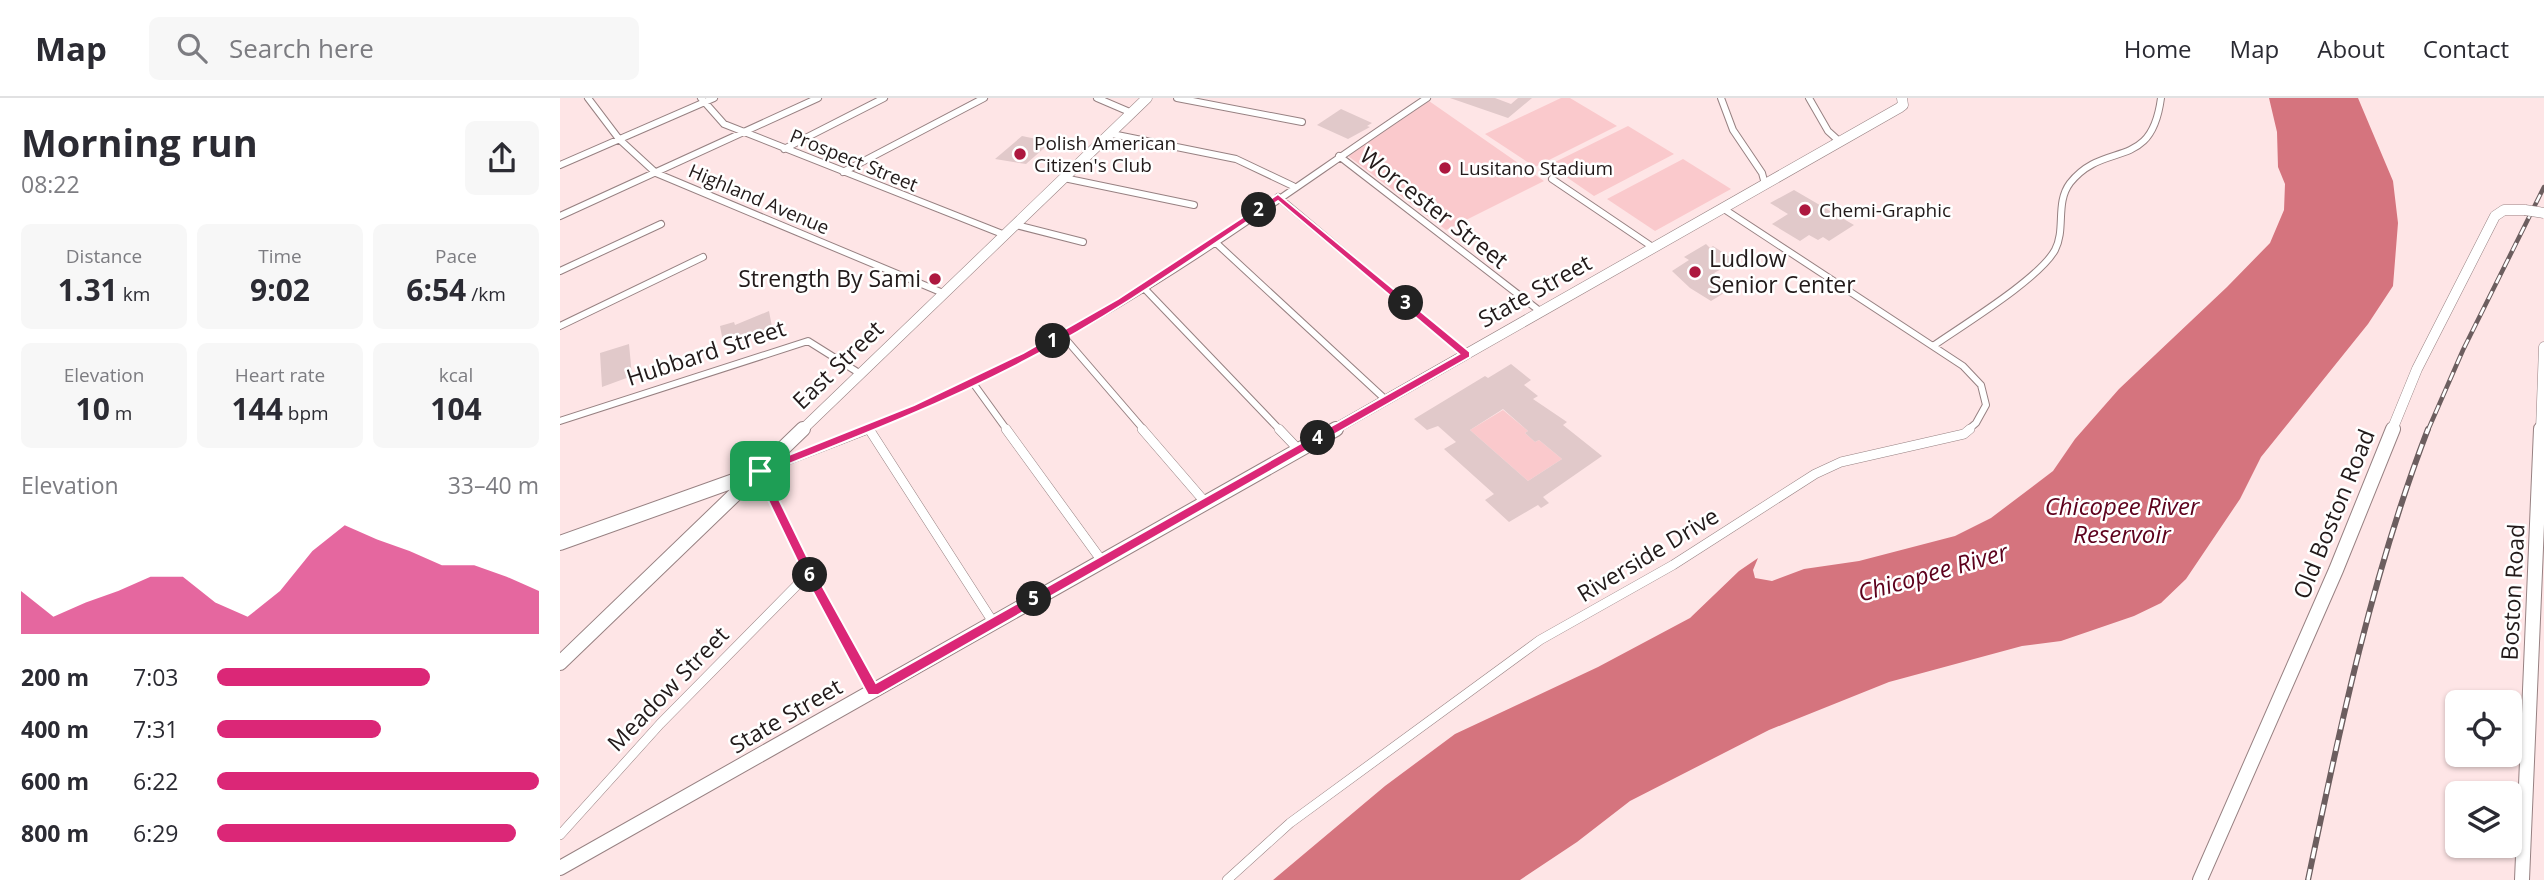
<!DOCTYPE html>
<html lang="en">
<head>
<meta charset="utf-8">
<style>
	:root { --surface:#fff; --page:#f7f7f7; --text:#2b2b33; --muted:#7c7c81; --line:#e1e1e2; --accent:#db2777 }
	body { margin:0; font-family:"Open Sans",sans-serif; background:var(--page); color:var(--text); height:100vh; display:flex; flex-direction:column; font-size:26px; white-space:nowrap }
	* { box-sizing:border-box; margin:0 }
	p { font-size:23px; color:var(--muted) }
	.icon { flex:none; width:38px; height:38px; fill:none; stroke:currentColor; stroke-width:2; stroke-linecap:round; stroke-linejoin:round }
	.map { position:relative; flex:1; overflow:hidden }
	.details { display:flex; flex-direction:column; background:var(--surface); width:560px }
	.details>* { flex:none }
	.controls { position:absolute; left:1885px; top:592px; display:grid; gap:14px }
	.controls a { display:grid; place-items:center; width:77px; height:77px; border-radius:10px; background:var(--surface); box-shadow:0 2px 5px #0004; font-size:35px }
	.pin { position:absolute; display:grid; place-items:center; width:60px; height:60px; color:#fff; margin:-30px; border-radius:14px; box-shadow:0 4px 10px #0006 }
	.km { position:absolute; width:35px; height:35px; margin:-18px; border-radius:50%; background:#222; color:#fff; font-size:19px; line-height:35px; text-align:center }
	.round { display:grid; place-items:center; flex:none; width:74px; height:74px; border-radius:10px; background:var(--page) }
	.overview { display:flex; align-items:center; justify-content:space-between; height:119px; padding:0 21px }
	h1 { font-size:38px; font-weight:700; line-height:52px }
	.metrics { display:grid; grid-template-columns:repeat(3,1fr); gap:10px; height:119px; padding:7px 21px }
	.metrics div { display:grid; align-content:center; border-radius:10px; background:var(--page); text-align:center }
	.metrics b { font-size:30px; font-weight:700 }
	.metrics small { font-size:19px; font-weight:400 }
	.metrics p { font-size:19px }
	.chart { height:196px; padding:14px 21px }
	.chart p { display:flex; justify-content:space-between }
	.chart svg { width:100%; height:126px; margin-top:7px; fill:var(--accent); opacity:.7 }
	ul { padding:0 21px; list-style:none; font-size:23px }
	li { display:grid; grid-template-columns:112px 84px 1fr; align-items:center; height:52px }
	li i { height:18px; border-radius:9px; background:var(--accent) }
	header { display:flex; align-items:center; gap:42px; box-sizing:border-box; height:98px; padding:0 35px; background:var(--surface); border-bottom:2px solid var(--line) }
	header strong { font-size:33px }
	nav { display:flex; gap:38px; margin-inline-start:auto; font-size:24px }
	.search { width:490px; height:63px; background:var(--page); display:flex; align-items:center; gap:18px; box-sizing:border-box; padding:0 24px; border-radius:10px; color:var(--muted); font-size:26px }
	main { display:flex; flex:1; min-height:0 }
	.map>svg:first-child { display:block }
</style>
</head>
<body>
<header>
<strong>Map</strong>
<div class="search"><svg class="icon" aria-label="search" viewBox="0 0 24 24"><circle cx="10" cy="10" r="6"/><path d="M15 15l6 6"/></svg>Search here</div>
<nav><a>Home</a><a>Map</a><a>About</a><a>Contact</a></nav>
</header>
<main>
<section class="details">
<div class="overview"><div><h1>Morning run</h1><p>08:22</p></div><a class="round"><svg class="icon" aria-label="share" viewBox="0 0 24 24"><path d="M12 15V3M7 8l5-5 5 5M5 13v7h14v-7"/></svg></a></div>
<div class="metrics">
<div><p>Distance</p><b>1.31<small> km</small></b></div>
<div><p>Time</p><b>9:02</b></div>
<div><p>Pace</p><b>6:54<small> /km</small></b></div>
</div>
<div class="metrics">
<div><p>Elevation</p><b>10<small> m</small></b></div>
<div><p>Heart rate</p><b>144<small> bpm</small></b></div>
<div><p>kcal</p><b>104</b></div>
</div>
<div class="chart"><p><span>Elevation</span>33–40 m</p>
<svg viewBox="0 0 160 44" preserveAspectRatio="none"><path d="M0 44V29L10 38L20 33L30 29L40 24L50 24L60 33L70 38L80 29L90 15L100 6L110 11L120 15L130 20L140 20L150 24L160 29V44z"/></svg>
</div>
<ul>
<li><b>200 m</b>7:03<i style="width:66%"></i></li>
<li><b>400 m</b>7:31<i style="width:51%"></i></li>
<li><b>600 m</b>6:22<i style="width:100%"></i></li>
<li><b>800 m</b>6:29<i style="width:93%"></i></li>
</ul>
</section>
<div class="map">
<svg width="1984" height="782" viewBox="0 0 1984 782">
	<rect width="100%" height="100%" fill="#fee5e6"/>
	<path fill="#fac9cc" d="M1001,0H1010L1057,28L975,69L925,36Z
		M869,3L984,83L886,132L788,58Z
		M1068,28L1114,56L1034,98L989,67Z
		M1123,61L1171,91L1095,133L1047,101Z
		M943,312L968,333L965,335L975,344L979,342L1002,361L968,383L910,332Z"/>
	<path fill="#d5747e" d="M1709,0H1798L1833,83L1838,125L1833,188L1808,226L1701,359L1680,401L1626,481L1601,505L1574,518L1501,543L1462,548L1329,584L1209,632L1070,703L1017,744L960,782H713L825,688L895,636L1038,569L1130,520L1179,473L1198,460L1193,472L1195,480L1212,483L1244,471L1299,463L1395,438L1431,420L1493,373L1515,341L1559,291L1667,189L1710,145L1724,112L1725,86L1718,69L1717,34Z"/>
	<path fill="#e1c9ca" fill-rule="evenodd" d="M890,0H935L951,6L958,0H972L948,20Z
		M781,11L812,25L807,28L810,29L788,41L757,27Z
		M462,38L491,44L466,66L435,61Z
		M1234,92L1294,127L1269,143L1263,139L1258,142L1249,137L1240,143L1212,126L1228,116L1210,105Z
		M1146,146L1150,150L1153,148L1176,163L1154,175L1174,189L1151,203L1130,190L1112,173L1129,162L1124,159Z
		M209,213L213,234L199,238V235L164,249L160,228L174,224L175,227Z
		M69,246L72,278L42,289L40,255Z
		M951,266L971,282L964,287L978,298L973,301L1007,324L1003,327L1042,358L983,399L989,405L981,410L978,407L949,424L925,402L934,396L884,351L896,344L878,328L867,332L854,321L925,278L928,280ZM943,311L968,333L965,335L975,344L979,342L1002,361L968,383L910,332Z"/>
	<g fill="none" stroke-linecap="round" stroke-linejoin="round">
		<defs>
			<path id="street-far1" d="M28,0L59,41L96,75L383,195
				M141,0L164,26L445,137
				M537,0L572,15
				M617,0L742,24
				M1161,0L1173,32L1202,75L1205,86
				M1249,0L1268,33L1279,43
				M552,36L676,61L733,88
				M224,51L324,0
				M779,58L981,214
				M0,67L154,0
				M283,74L424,0
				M504,80L634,107
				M992,81L1094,150
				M718,99L906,257
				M1164,111L1403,268L1421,287L1426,307L1416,325L1408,332
				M0,118L258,0
				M456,127L523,144
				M654,143L826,302
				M0,173L101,126
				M583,189L720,332
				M0,228L143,159
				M503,238L584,332
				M1373,248C1403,227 1479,181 1495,152C1506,131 1495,105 1510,85C1545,41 1591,75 1601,0
				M413,285L447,332
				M0,323L248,243L299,275
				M309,330L311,332
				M304,332C383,300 460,263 534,220C649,154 756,74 867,0"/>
			<path id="street" d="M308,331L200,373L249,475L313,593
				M309,331L433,524
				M446,331L542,463
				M582,331L645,404
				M719,331L738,351
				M0,737L100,626L249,475
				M667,782L730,725L980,542L1113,467L1255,376L1281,364L1404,336L1410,331"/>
			<path id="secondary-far1" d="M242,332L587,0
				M773,332L1339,10L1343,7L1342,0
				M1832,332L1857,271L1935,118L1944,112H1965"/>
			<path id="secondary" d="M0,445L193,376
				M0,565L243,331
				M0,770L776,331
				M1640,782L1776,472L1833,331"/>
			<path id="primary-far1" d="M1981,332L1984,249"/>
			<path id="primary" d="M1962,782L1981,331"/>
		</defs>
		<use href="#street-far1" stroke="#978182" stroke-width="8"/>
		<use href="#street" stroke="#978182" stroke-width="10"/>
		<use href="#secondary-far1" stroke="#978182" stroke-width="11"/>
		<use href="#secondary" stroke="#978182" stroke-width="16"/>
		<use href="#primary-far1" stroke="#978182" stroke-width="11"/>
		<use href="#primary" stroke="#978182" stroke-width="16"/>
		<use href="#street-far1" stroke="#fff" stroke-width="6"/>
		<use href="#street" stroke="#fff" stroke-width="9"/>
		<use href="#secondary-far1" stroke="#fff" stroke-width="10"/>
		<use href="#secondary" stroke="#fff" stroke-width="14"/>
		<use href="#primary-far1" stroke="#fff" stroke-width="10"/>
		<use href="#primary" stroke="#fff" stroke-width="14"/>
		<defs>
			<path id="rail-far1" d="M1868,332L1903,252L1984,89"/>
			<path id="rail" d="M1748,782C1780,629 1812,476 1868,331"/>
		</defs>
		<use href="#rail-far1" stroke="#6c5e5f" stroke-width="4.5"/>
		<use href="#rail" stroke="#6c5e5f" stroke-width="6"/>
		<use href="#rail-far1" stroke="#fff" stroke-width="2.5" stroke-dasharray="9" stroke-linecap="butt"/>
		<use href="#rail" stroke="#fff" stroke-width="3.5" stroke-dasharray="11" stroke-linecap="butt"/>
		<defs>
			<path id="secondary-bridge" d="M1965,112L1984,115"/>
		</defs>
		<use href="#secondary-bridge" stroke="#978182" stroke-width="11" stroke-linecap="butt"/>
		<use href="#secondary-bridge" stroke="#fff" stroke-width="10"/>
	</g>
	<path fill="#db2777" stroke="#fff" stroke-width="2" fill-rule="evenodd" d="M718,96L910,254V259L318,597H308L245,479L194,373L196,370L354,307L463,255L558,201ZM718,103L899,256L316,585L254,473L206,375C295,340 385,305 470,260C557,215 637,157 718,103Z"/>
	<g fill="#ad183f" stroke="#fff" stroke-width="2.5">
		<circle cx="460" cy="56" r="7"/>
		<circle cx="885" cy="70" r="7"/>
		<circle cx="1245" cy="112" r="7"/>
		<circle cx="1135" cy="174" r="7"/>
		<circle cx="375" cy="181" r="7"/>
	</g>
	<g text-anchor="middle" stroke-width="5" stroke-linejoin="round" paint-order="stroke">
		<g font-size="19" fill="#221a1a" stroke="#fff" text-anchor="start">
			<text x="474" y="52">Polish American<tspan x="474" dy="22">Citizen's Club</tspan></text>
			<text x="899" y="77">Lusitano Stadium</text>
			<text x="1259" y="119">Chemi-Graphic</text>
		</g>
		<g font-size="19" fill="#221a1a" stroke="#fff">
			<text transform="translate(294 62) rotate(22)" y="7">Prospect Street</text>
			<text transform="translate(199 101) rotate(23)" y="7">Highland Avenue</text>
		</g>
		<g font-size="23" fill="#221a1a" stroke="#fff">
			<text transform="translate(874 110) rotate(38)" y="8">Worcester Street</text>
			<text transform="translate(975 193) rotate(-29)" y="8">State Street</text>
			<text transform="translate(146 255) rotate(-18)" y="8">Hubbard Street</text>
			<text transform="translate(278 267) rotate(-44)" y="8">East Street</text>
			<text transform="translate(1774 416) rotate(-68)" y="8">Old Boston Road</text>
			<text transform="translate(1088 457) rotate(-31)" y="8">Riverside Drive</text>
			<text transform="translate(1953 494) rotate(-87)" y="8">Boston Road</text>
			<text transform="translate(108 591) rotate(-46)" y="8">Meadow Street</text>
			<text transform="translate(226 618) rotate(-30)" y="8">State Street</text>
		</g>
		<g font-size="23" fill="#221a1a" stroke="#fff" text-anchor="start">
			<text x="1149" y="169">Ludlow<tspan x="1149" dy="26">Senior Center</tspan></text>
			<text x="361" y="189" text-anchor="end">Strength By Sami</text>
		</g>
		<g font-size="24" font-style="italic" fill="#5d011c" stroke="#fff">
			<text x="1562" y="417">Chicopee River<tspan x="1562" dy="28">Reservoir</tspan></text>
			<text transform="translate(1373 475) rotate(-16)" y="8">Chicopee River</text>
		</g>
	</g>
</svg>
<div class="controls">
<a><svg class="icon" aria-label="locate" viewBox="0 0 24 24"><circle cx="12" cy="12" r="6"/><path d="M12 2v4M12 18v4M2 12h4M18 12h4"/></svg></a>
<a><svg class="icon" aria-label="layers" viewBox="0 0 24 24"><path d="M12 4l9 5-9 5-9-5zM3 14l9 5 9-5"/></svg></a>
</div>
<div class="pin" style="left:200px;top:373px;background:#1e9e55"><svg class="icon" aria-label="arrive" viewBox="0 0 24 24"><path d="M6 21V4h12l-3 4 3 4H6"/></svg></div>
<b class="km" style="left:493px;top:243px">1</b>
<b class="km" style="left:699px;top:112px">2</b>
<b class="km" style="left:846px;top:205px">3</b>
<b class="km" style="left:758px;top:340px">4</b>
<b class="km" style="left:474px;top:501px">5</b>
<b class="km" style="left:250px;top:477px">6</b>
</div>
</main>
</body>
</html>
